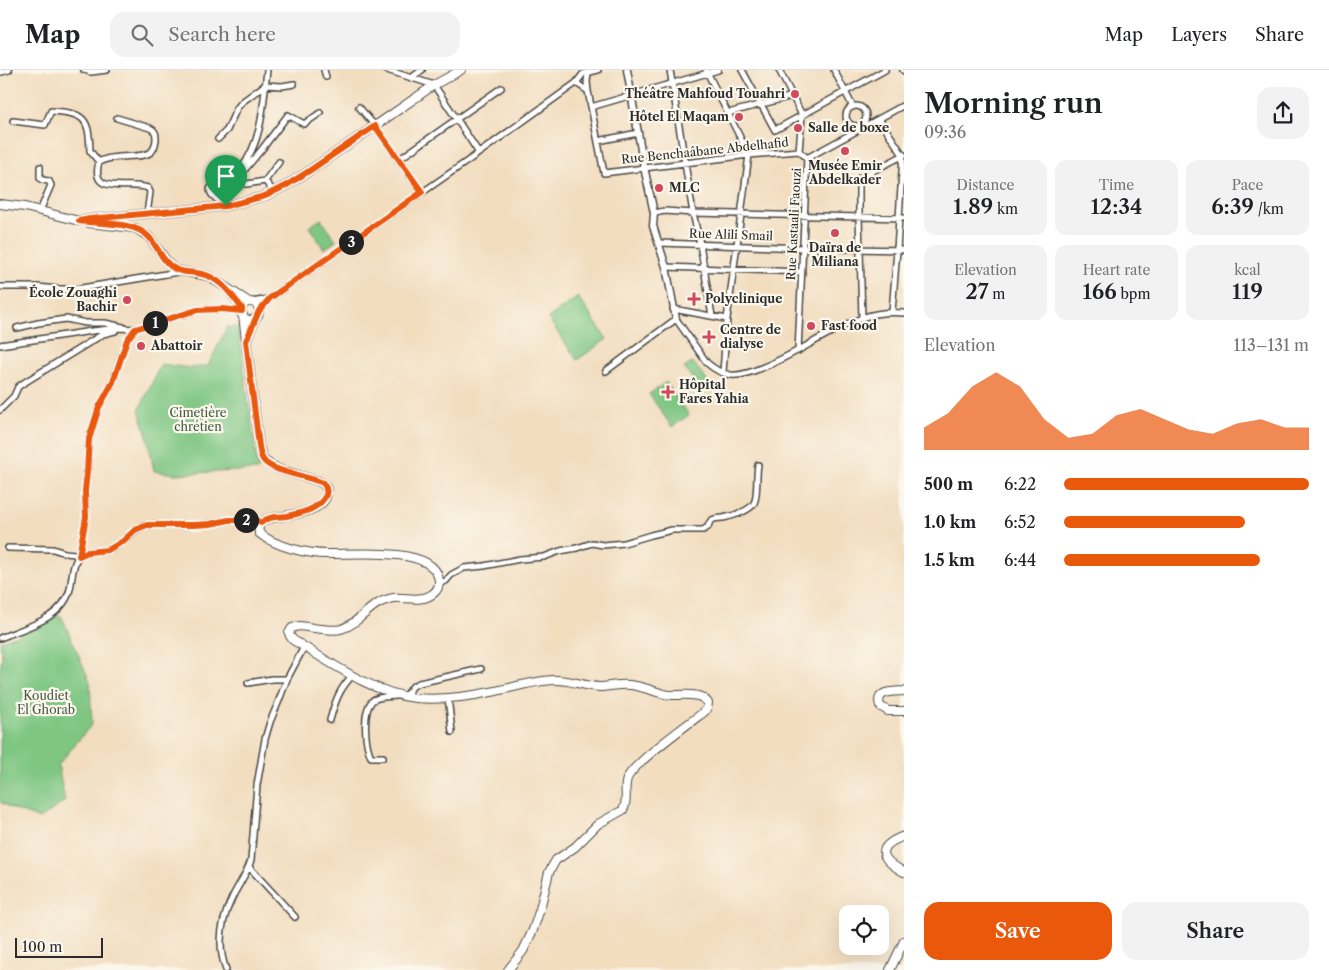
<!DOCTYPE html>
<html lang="en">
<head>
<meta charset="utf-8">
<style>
	:root { --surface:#fff; --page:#f2f2f2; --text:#202124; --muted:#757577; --line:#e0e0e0; --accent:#ea580c }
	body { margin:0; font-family:"Libre Caslon Text",serif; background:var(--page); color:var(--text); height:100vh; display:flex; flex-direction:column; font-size:19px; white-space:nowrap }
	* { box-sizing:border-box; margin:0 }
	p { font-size:16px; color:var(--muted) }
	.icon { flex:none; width:28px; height:28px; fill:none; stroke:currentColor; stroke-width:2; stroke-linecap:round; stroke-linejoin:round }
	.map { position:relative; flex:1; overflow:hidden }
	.sheet { display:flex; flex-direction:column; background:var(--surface); width:425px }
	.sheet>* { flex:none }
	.fabs { position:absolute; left:839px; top:835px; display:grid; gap:10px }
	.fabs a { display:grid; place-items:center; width:50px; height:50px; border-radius:10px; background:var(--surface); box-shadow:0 5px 20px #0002; font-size:25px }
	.scale { position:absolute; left:15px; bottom:12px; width:88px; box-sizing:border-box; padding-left:5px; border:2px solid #2b2b2b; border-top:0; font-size:14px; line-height:18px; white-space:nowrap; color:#2b2b2b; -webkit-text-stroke:4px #fbf7ec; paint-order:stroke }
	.pin { position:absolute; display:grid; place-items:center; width:42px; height:42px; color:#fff; margin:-51px -21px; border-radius:50% 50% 50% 0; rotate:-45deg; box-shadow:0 0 5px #0007 }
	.pin .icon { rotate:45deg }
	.km { position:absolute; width:25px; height:25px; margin:-12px; border-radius:50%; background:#222; color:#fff; font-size:14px; line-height:25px; text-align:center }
	.round { display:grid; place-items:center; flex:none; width:52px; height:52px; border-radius:15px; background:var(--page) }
	.overview { display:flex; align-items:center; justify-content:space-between; height:85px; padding:0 20px }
	h1 { font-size:28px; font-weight:600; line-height:38px }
	.metrics { display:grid; grid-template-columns:repeat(3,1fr); gap:8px; height:85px; padding:5px 20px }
	.metrics div { display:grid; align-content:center; border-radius:12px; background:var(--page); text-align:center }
	.metrics b { font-size:21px; font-weight:600 }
	.metrics small { font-size:14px; font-weight:400 }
	.metrics p { font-size:14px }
	.chart { height:140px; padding:10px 20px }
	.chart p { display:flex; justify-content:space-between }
	.chart svg { width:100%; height:90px; margin-top:5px; fill:var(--accent); opacity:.7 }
	.cta { display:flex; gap:10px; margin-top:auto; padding:10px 20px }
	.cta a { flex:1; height:58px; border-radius:15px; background:var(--accent); color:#fff; font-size:20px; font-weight:600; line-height:58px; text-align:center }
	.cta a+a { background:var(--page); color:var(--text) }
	ul { padding:0 20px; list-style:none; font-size:16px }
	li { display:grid; grid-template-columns:80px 60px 1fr; align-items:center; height:38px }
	li i { height:12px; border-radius:6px; background:var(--accent) }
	header { display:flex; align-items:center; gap:30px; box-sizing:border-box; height:70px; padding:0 25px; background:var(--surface); border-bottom:1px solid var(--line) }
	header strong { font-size:24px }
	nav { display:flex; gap:28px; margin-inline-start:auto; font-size:18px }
	.search { width:350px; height:45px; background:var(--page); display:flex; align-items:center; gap:12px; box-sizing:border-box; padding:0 18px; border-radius:15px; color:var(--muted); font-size:19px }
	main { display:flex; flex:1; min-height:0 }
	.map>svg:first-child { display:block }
</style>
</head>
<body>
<header>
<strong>Map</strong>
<div class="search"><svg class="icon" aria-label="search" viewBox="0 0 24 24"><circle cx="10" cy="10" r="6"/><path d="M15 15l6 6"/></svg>Search here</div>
<nav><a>Map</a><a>Layers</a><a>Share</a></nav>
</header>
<main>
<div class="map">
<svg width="904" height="900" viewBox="0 0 904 900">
	<rect width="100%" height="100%" fill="#fbf7ec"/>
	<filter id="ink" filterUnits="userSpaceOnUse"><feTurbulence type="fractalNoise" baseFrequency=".02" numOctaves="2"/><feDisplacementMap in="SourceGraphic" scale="10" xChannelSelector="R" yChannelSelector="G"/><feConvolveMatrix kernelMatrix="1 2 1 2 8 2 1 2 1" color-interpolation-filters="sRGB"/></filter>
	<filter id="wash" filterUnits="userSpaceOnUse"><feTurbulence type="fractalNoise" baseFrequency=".0096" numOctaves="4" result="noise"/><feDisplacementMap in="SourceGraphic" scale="20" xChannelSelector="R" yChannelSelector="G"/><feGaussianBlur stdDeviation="1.12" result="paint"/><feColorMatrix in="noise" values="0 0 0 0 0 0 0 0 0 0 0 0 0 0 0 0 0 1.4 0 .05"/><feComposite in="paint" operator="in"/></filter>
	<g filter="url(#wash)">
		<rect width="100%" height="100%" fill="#f2ddbf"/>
		<path fill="#7ec682" stroke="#547856" d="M321,149L336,171L324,179L309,157Z
			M578,227L607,269L577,290L548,248Z
			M227,257H238L258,400L175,404L154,401L147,365L139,340L161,294L191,298L208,296Z
			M693,292L710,315L702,321L684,298Z
			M666,312L689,345L672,357L649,324Z
			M57,544L62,547L90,612L92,654L58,695L65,731L40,749L13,739L0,732V599L2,587L0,571L32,560Z"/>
	</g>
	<g filter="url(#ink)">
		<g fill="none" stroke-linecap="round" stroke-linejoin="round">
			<defs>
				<path id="minor" d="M84,0L91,2L107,0
					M324,0L326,7
					M387,0L434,15L479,83
					M670,0L693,143L700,174L712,246
					M706,0L749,85L727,249L723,302
					M742,0L775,60L885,0
					M779,0L802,45L799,81
					M834,0L853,37
					M903,0L904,1
					M0,1L2,2L9,0
					M586,3L598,0
					M588,3L587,12L588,21L604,103L749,85L799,81L807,88
					M411,8L422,0
					M576,13L588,21
					M846 46a10 10 0 1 1 20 0a10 10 0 1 1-20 0Z
					M359,37L375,56L422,123
					M591,37L718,0
					M728,43L793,26
					M117,48L150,58C156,61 156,64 156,70C155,74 155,78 152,81C144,90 114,83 99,92C89,128 130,110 148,118L150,122L147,144
					M879,49L903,85L897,180L892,242
					M13,51L45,55L51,41C85,43 89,48 90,81L99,92
					M218,69L227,60L237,38L242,32L265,15L282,16L294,14
					M598,71L638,63
					M807,88L904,35
					M398,90L501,18
					M40,97V108L42,110L49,111L51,115L40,141
					M265,111L279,92
					M274,122L265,111L247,114L242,113L241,106L242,103L262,79L288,45L304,54L320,43
					M226,135C221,132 210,126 210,120C211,111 235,106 241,99C263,69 263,35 267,0
					M654,143L665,141L693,143L904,148
					M659,173L803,178L904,180
					M666,197L802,202
					M0,217H37L57,219H76L178,202
					M252,232L269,229
					M673,239L727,249
					M259,241L269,229L479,83L576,13L583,4
					M862,247L859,147V108L904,85
					M17,258L38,253L66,249L86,253H105L123,257
					M133,259L139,258L197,240L222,239L241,241
					M0,275L92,261L119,258L135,259L127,270L121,286L113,312L99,337L89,369L87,401L85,421L86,447L79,486L75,484L65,483L53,479L8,478
					M798,281L807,88
					M606,301L676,249L707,293C714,299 723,304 731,305C742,306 752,302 761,298C796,285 827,261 862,248C874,243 891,242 904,243
					M0,340L14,326L18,317L22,314L103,264L115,261
					M439,513L446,511L451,505L464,498L484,496L520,489L544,487L560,481L577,478L592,473L603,475L624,473L651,465L672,460H703L708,457C709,454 709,452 711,451C714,448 719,448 723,448C732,446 749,442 754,433C758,427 756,404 758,395
					M0,568C24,558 63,549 70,519C72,511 72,493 79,486C87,479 99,482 108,480C123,475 131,459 147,455C151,454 157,455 162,455C172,455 183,456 193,455C213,455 242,444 261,453
					M248,613L272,609H287
					M405,626L413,616L419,613L481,599
					M448,627L452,662
					M330,650C335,632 339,619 353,605
					M383,687H371C365,674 362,642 372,631C377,626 389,627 396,626
					M249,797L295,847
					M226,900C217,876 221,851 232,828C238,815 247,804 251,790L257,715L265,669L270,652L278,633L287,609L304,577"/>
				<path id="tertiary" d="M627,0L644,97L654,143L653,156L666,197L676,249"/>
				<path id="secondary" d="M0,134L25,137L79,151L90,149L226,136L265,126L287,115L309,101L375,56L434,15L461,0
					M89,153L135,158L149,167L168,193L174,199L181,201L208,206L249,232
					M229,221L242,238
					M241 241a9 9 0 1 1 18 0a9 9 0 1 1-18 0Z
					M243,245L259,376L263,390L278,399L318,411C323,413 328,416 327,423C325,440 298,444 284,446C278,447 270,447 265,450C259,453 258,457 259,463C274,476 307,484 327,484C352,485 441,474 439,514C438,521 432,525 427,527C414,532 401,525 389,529C370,533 359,554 341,559C330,562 311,557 299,556L292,558L289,563L290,566L293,570C330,592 372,623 415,628C440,630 467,627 491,622C512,618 532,611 554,610C569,609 583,616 599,617C611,617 624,612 636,616C647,618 658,623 669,625C681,626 700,621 708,633L707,639L704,642C688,654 632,694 627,709C623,719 629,730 623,740L598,754L575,777L556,790L549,802L540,839L533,860L523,881L508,900
					M247,269L256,247
					M904,621C893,622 875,620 880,636L888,641H904
					M904,766C875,777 880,789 904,802
					M890,900L904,871"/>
			</defs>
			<use href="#minor" stroke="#494641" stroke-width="8"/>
			<use href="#tertiary" stroke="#494641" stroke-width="9"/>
			<use href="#secondary" stroke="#494641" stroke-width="10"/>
			<use href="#minor" stroke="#fff" stroke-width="5"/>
			<use href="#tertiary" stroke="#fff" stroke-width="6"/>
			<use href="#secondary" stroke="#fff" stroke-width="8"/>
		</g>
	</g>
	<g fill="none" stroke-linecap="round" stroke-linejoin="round" filter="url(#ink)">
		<defs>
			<path id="route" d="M375,56L422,122L270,228L259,241L246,271L259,376C260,381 260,386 264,391C273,402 308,406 323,413C327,418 328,422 325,427C317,440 301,443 287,446C278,447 268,446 261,453L256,450H229L210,454L194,455H147L135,460L123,471L108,480L88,482L79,486L86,447L85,421L87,401L89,369L99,337L113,312L127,270L135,259L197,240L222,239L242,241V238C231,224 220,208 202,204C193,202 183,203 175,199C163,193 158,177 149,167C134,151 100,154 79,151L90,149L226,136L265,126L287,115L309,101Z"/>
		</defs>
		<use href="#route" stroke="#fff" stroke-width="10"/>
		<use href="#route" stroke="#ea580c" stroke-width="6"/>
	</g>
	<g fill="#d1495b" stroke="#fbf7ec" stroke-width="2">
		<circle cx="795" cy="24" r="5"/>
		<circle cx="739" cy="47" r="5"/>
		<circle cx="798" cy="58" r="5"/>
		<circle cx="845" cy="81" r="5"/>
		<circle cx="659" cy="118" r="5"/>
		<circle cx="835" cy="163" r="5"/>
		<path d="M691.5 221.5h5v5h5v5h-5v5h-5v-5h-5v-5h5z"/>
		<circle cx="127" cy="230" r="5"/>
		<circle cx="811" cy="256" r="5"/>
		<path d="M706.5 259.5h5v5h5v5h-5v5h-5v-5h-5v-5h5z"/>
		<circle cx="141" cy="276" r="5"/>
		<path d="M665.5 314.5h5v5h5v5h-5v5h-5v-5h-5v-5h5z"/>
	</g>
	<g text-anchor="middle" stroke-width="4.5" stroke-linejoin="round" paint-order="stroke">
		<g font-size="12" font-weight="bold" fill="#2b2b2b" stroke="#fbf7ec" text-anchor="start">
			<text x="785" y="28" text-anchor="end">Théâtre Mahfoud Touahri</text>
			<text x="729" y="51" text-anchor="end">Hôtel El Maqam</text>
			<text x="808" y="62">Salle de boxe</text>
			<text x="845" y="100" text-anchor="middle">Musée Emir<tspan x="845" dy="14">Abdelkader</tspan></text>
			<text x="669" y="122">MLC</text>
			<text x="835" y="182" text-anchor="middle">Daïra de<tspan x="835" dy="14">Miliana</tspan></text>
			<text x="117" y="227" text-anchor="end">École Zouaghi<tspan x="117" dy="14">Bachir</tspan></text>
			<text x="705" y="233">Polyclinique</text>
			<text x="821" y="260">Fast food</text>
			<text x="720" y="264">Centre de<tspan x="720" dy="14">dialyse</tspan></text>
			<text x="151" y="280">Abattoir</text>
			<text x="679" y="319">Hôpital<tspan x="679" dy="14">Fares Yahia</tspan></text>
		</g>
		<g font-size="12" fill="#2b2b2b" stroke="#fbf7ec">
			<text transform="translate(705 81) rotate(-6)" y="4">Rue Benchaâbane Abdelhafid</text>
			<text transform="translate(794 154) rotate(-87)" y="4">Rue Kastaali Faouzi</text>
			<text transform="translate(731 165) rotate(2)" y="4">Rue Alili Smail</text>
		</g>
		<g font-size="12" fill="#445a45" stroke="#fbf7ec">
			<text x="198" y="347">Cimetière<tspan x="198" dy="14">chrétien</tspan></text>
			<text x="46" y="630">Koudiet<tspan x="46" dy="14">El Ghorab</tspan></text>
		</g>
	</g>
</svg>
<div class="fabs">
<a><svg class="icon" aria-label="locate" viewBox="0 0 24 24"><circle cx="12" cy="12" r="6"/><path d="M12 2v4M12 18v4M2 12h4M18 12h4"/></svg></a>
</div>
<div class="scale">100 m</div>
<div class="pin" style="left:226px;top:136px;background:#1e9e55"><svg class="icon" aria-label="arrive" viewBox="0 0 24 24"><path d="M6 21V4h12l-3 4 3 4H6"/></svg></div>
<b class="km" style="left:155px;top:253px">1</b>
<b class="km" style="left:246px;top:450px">2</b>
<b class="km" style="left:351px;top:172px">3</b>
</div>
<section class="sheet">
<div class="overview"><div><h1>Morning run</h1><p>09:36</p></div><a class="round"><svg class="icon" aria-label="share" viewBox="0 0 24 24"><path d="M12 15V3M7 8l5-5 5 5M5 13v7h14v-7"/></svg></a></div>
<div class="metrics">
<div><p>Distance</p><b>1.89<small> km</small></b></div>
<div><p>Time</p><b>12:34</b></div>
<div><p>Pace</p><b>6:39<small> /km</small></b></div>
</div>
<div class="metrics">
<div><p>Elevation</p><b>27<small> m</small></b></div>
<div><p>Heart rate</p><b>166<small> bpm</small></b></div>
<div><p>kcal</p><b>119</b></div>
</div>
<div class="chart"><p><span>Elevation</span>113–131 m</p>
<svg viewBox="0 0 160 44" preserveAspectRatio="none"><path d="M0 44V33L10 26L20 13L30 6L40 13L50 29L60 38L70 36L80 27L90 24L100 29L110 34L120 36L130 31L140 29L150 33L160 33V44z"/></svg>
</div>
<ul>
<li><b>500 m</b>6:22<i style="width:100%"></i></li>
<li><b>1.0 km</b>6:52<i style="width:74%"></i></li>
<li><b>1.5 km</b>6:44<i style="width:80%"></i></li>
</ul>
<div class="cta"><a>Save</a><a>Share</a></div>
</section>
</main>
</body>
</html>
